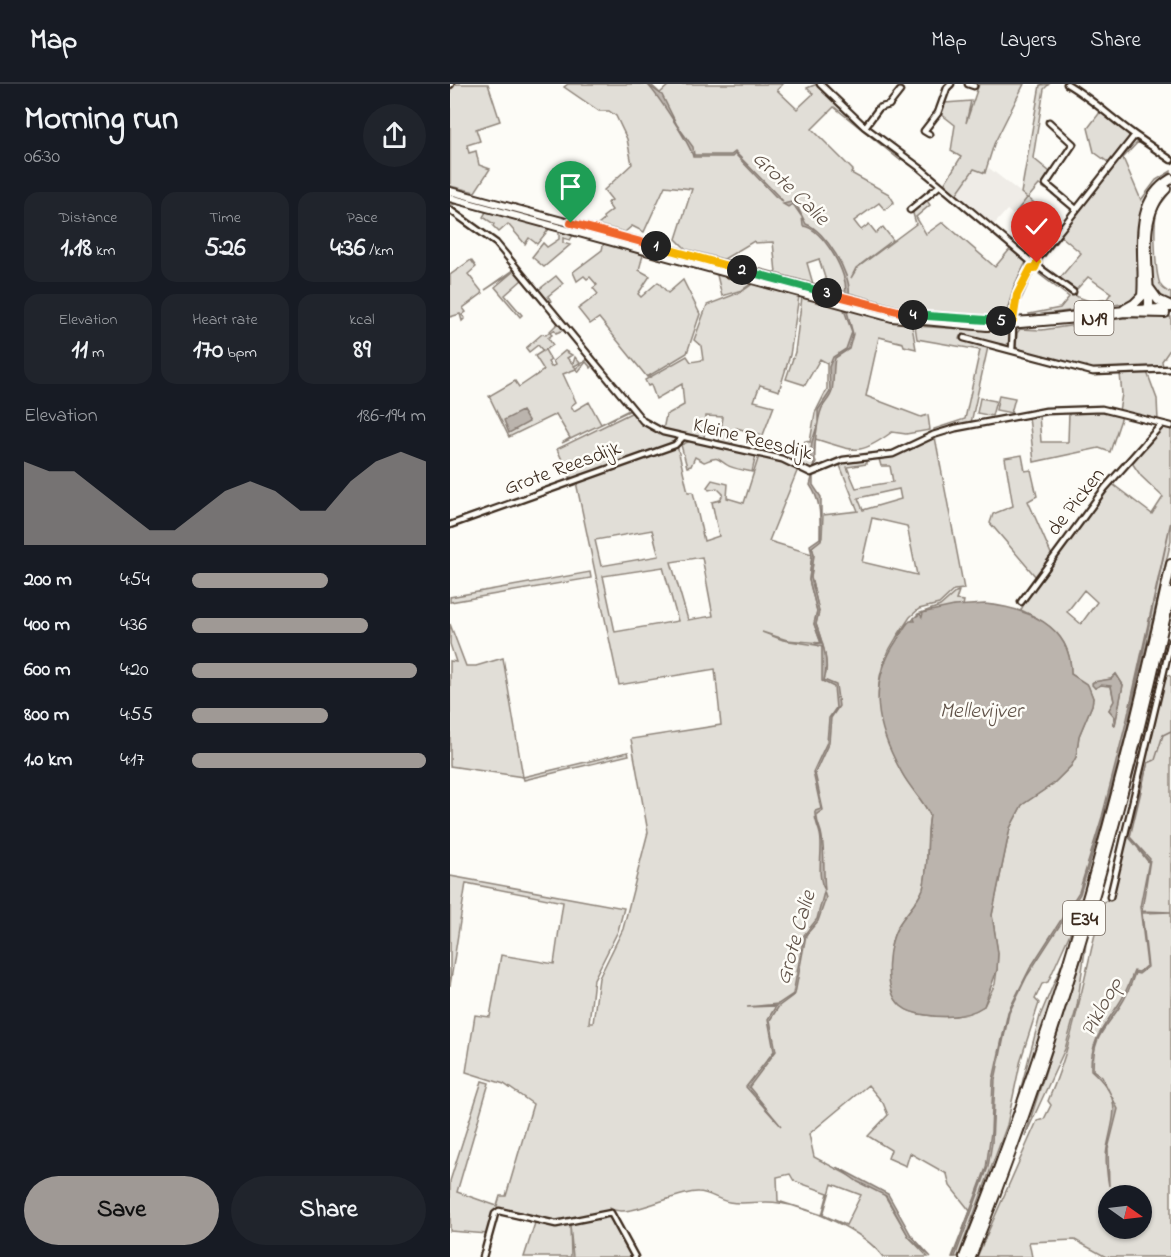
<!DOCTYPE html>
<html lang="en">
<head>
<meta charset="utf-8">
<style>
	:root { --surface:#171b24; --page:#20242c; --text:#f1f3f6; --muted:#9ea1a6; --line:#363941; --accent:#9f9995 }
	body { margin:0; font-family:"Indie Flower",sans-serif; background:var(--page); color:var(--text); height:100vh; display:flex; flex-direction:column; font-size:22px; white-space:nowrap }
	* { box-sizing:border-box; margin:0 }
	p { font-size:20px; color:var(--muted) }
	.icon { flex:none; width:33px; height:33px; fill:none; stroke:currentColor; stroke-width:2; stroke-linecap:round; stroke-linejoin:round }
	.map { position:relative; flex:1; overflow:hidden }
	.side { display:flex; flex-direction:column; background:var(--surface); width:450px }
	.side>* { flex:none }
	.needle { width:39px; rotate:104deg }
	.buttons { position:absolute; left:648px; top:1101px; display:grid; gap:12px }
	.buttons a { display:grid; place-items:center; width:54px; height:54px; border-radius:50%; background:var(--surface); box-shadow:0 2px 4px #0004; font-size:30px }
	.pin { position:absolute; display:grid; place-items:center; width:51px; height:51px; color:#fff; margin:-62px -26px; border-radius:50% 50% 50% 0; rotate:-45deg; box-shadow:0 0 6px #0007 }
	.pin .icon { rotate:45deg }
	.km { position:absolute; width:30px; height:30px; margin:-15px; border-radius:50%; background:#222; color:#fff; font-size:16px; line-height:30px; text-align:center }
	.round { display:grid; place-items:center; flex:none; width:63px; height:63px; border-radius:32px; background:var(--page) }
	.overview { display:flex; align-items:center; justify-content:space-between; height:102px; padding:0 24px }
	h1 { font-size:33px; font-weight:700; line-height:45px }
	.figures { display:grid; grid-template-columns:repeat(3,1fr); gap:9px; height:102px; padding:6px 24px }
	.figures div { display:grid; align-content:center; border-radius:15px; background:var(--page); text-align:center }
	.figures b { font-size:26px; font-weight:700 }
	.figures small { font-size:16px; font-weight:400 }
	.figures p { font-size:16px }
	.chart { height:168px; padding:12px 24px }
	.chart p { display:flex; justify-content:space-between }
	.chart svg { width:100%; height:108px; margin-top:6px; fill:var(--accent); opacity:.7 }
	.primary-button { display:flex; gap:12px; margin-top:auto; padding:12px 24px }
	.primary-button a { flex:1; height:69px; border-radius:36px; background:var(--accent); color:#111; font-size:24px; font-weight:700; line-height:69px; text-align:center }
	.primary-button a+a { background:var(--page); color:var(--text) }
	ul { padding:0 24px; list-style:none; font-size:20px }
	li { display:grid; grid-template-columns:96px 72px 1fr; align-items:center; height:45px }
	li i { height:15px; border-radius:8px; background:var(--accent) }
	header { display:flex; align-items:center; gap:36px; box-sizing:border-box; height:84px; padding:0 30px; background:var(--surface); border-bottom:2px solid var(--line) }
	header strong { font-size:28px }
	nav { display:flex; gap:33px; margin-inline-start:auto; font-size:21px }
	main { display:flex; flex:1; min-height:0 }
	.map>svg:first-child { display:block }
</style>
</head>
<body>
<header>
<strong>Map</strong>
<nav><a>Map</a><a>Layers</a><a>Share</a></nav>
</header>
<main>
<section class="side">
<div class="overview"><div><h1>Morning run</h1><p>06:30</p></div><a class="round"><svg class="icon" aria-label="share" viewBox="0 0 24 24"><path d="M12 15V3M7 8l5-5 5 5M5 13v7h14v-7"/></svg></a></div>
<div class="figures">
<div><p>Distance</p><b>1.18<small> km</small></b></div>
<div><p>Time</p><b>5:26</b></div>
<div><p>Pace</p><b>4:36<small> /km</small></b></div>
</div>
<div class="figures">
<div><p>Elevation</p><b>11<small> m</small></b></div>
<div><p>Heart rate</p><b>170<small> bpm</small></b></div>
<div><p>kcal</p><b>89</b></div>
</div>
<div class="chart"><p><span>Elevation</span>186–194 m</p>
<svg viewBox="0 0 160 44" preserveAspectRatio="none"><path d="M0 44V10L10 14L20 14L30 22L40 30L50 38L60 38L70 30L80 22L90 18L100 22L110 30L120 30L130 18L140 10L150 6L160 10V44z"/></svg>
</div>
<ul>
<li><b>200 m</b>4:54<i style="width:58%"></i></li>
<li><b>400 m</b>4:36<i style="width:75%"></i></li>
<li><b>600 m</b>4:20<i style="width:96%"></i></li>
<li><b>800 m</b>4:55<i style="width:58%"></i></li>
<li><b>1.0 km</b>4:17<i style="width:100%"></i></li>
</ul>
<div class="primary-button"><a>Save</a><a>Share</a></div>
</section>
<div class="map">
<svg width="721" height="1173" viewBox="0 0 721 1173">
	<rect width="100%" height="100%" fill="#fdfcf7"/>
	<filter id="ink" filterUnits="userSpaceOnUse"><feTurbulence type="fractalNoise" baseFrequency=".0167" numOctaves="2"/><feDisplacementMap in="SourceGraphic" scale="12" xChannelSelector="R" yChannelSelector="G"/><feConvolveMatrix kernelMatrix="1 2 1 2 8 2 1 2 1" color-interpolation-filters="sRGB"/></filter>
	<g filter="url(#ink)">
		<path fill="#efece7" d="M539,84L593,126L580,145L557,126L542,143L505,112L524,85L535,89Z"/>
		<path fill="#e1ded7" stroke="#8e847a" stroke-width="1.5" fill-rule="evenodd" d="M4,0H38L50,37L26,45L30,57L17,61L19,69L26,67L29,81L40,85L25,108L0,102V3Z
			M118,0H200L210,9L220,0H333L327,6L347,25L363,10L357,4L367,0L401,33L453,74L450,76L384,23L362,45L403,86L401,89L439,110L444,118L435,126L429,119L404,137L411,146L419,140L426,149L433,143L443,156L406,184L401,194L407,184L466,140L462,126L476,115L480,121L466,133L476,150L493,138L545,183L561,164L577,176L564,202L555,234L522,233L453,225L236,165L226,155L242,105L215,102L194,148L182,142L175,148L148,141L154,136L153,133L162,126L157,119L162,116L154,106L182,80L177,55L166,32L159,27H149L114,3ZM304,157L305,159L323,158L326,189L274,175ZM369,175L378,203L377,204L363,200L357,179Z
			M529,0H574L544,60L535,89L524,85L505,112L493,102L511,73L501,67L505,41L491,30L495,19L521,17L516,39Z
			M599,0L594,5L583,74L600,88L594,97L595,105L589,101L578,114L593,126L580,145L576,141L577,133L566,128L577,114L571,109L590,1Z
			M651,27L676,46L680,54L656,85L659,79L644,68L638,44Z
			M689,56L719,76L688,58L673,74L691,116L706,96L721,87V92L710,100L689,211L679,219L580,232L579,230L610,224L619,213L589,190L590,185L628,213L642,218L657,215L661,209L638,193L626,206L609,195L631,169L611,152L592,176V183L589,176L683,57Z
			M721,103C721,111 710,118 707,127C703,139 705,188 710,200C712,205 716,207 721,209V218L708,212L703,203L701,142L714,108Z
			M4,116L100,144L87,160L79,154L75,160L58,140L49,148L43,142L44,140L33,133L36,128L7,120L1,121L16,136L0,125V119H4Z
			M109,146L124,150L120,156L113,154V159L120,161L94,183L82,173L93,159L97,163L109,155Z
			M162,154L344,202L343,203L322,198Z
			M154,158L193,171L189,186L200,192L188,210L191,213L208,198L218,209L233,196L250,230L237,269L197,293L149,234L140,240L128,225L148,210L143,204L147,201L140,193L137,195L134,192L127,197L123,188L152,166Z
			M21,176L26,183L18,190L33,209L13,224L16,228L12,231L15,234L12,237L10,230L0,233V191Z
			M65,185L80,202L72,196L55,211L72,231L70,233L45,203L64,187L35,206Z
			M259,187L302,199L292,206L272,212L267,191Z
			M106,192L113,200L98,212L101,217L99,221L87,207Z
			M304,199L349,212L340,271L329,307L310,301L304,317L324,322L313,351L286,344L282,362L269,359L273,333L256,332L254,355L213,346L216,331L234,321L232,300L206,315L201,301L198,302L195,296L237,272L241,278L253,276L251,262L244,256L257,221L291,208Z
			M352,213L462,242L466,265L454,262L453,259L429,253L416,312L471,333L478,331L480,346L456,350L442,348C406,374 405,366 365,355L364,387L344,379L355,357L360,358L365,329L377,305V279L370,275L355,301L336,295L345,268Z
			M721,233V264L712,277L713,283L646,287L571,268L566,263L567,249L570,245L592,246L673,234Z
			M108,239L114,246L106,249L104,246L100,249L102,251L98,254L103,261L95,266L101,276L98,278L101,283L105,281L103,277L115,267L122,271L117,274L123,280L125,273L130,279L124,282L126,284L138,275L144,280L141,284L136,278L128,288L126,285L113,290L126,318L121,322L124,327L139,318L151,340L179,326L178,321L181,326L112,359L120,354L106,330L59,353L39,312L65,297L69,303L94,286L85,272L93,267L88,261L79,268L76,264L92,250L96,251Z
			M465,242L560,248L559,258L555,261L510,252L509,255L538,263L521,339L484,349V345L515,335L530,266L467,255Z
			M697,288L707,315L708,337L669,327L672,310L670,290Z
			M549,311L565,314L561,329L546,326Z
			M530,314L546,317L542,332L527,329Z
			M649,326L672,332L660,368L649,364L584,378L579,333L589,331L591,358H618L619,328Z
			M183,328L202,346L226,354V359L109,401L121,395L107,365Z
			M711,343H721V457L659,721L626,836L598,898L592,900L585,915L589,919L571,975L557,1041L508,1173H502L520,1127L500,1102L497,1090L460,1069L456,1082L438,1074L441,1066L418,1052L438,1031L433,1019L418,1001L359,1050L364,1073L434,1110L459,1153L478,1173H433C414,1147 360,1123 329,1119C313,1116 295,1121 279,1118C268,1116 259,1108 248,1108C227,1107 177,1136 160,1124L155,1130L107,1139L47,1125L38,1150L0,1147V1097L32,997L39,999L7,1108L47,1122L50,1112H56L83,1020L54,1000L16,988L25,931L40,933L51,871L104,880L113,818L16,799L0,902V792L174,824L168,847L144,895L139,939H143L149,894L173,845L198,748L181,655L271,641L265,585L169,601L126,398L227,361L238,408H243L254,457L269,452L262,418L270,416L273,410L267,404L259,406L257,403L262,396L278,400L277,414L294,419L309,372L333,378L348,385L319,457L362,470L359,496L367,527L364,540L371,559L337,556L312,548L333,556L372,562L374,596C381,581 371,555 366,540L369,527L361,494L364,470L362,463L372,454L373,431L408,427L389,379L416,376V380L397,383L406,404L443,398L440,382H431L429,375L450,370L485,353L514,505L504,506L489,520L469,525L460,533L446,554L468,530L490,522L506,508L509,507L506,516L514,517L513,522L473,529V533L469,530L464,538L458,539C415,587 424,636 452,689C460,704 473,716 480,731C475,755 480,781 473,805C468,818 457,828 450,839C437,858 433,905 451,922C458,928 467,930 476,931C496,934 518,933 534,922L545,900L547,886L548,869L542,831L560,744L572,721L603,700L621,682L626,673L629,652L642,621L643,614L638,602L621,590C621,554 601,540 571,526L582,504L661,399L702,430L713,413L691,392L680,376ZM449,405L451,415L413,426L408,414ZM422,434L457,442L467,491L412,478ZM202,446L209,472L151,482L145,456ZM252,473L263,532L238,536L221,478ZM213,483L228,537L165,548L153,492ZM634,506L647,518L631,540L617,528ZM666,590L673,601L665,641L663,639L665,633L659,626L664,617L661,602L650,601L645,604L642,599L661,595ZM340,1090L344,1097L378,1109L372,1131L328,1117L327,1093ZM382,1100L411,1111L396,1141L373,1131Z
			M240,357L306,371L302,388C295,386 283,385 277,381C265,373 268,373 254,378L245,373L241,382L237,383L231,361Z
			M572,371L575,387L581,386L587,412L578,417L602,472L586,493L540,439L543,430L563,422L555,374Z
			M140,488L141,494L0,518V513Z
			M0,540L16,582H26L53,574L73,693L178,668L179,671L74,696L73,693L0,682V577L6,578L0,560Z
			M716,589L721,593V1173H656L625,1156L579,1158L582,1173H527L587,1037L594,1035L601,1021L598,1017C626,952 635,885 653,818L661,815ZM658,1112H692V1144H658Z
			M625,849V850L561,1041L590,932Z
			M636,860L627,922L615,965L575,1052Z
			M156,1132L162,1134L183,1173H123L120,1141L121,1173H74L85,1139L82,1136L103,1140Z"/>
		<path fill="#bbb4ad" stroke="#887d74" stroke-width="1.5" d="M197,0L212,11L227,41L243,63L244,71H281L285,68L333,117L326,113L285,70L282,73H243C241,61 207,10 197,0Z
			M341,118L347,122L356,140C375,146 402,191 399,210L395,209C400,192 372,143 353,142L352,133L343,120L338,123L333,120Z
			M394,226L397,227L403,250L399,265L385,274C383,285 384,296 382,307C381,313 375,318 372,324C368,333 362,370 366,379L362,386L364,380L360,372L362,358L368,339V326L380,308L379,283L383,273L396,265L402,248Z
			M72,327L79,338L59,349L54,336Z
			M363,390V401L371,413V456L362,463L364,470L361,494L369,527L366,540C372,557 380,578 374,596L386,601L389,622L381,634L379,658L365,689L373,726L367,730C366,739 371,744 372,753C375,771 373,789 375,806C365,791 374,768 370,750C368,741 364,737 365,727L371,725L363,688L377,658L379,634L386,624L384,603L372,597V563L365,560L371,559L364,540L367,527L359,496L362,471L360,461L370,454C370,434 372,419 360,401Z
			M721,437L676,649L651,742L630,810L577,892L559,929L545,996L542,1059L538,1083L505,1173H503L536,1084L541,1048L543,996L558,928L580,884L629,808L652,733L677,635Z
			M535,520C576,524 622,541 621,590L638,601L643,614L642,621L629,652L626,673L621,682L603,700L572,721L560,744L542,831L548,869L547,886L534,922C518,933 496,934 476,931C467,930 458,928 451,922C432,905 437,858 450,839C457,828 468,818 473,805C479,782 476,755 480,731C473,716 460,704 452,689C426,643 417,601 447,556C452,549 454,542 460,537H465L464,534L470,530L472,533L473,529L476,528L504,522Z
			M666,590L673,601L665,641L663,639L665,633L659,626L664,617L661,602L651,601L645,604L642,601L643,598L661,595Z
			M698,678L680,753L700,775L692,827L721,828L692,829L698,883L689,890L685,889C681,899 678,910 672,919C655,947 643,949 643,986L652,993L668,1025L658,1065L659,1102C657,1092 655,1074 657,1064C664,1028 673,1015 641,986C640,955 655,942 670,918C676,909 680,897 684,887L689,888L697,881L690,823L699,777L678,752Z
			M374,808L376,814L368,837L356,851L345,910L329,922L320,936L326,967L299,1003L331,1042L296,1003L324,967L318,935L326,922L297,923L328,920L343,910L354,851L367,835Z
			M387,1083L438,1110L461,1151L481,1173L459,1153L436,1112L408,1098Z"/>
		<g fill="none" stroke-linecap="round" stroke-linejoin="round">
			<path stroke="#887d74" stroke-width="1.5" d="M698,679L705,676L713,651L721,647
				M682,736L691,703
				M689,766L699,779"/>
			<defs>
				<path id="minor" d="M370,0L415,43L470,84L580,177
					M518,0L524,2
					M0,1L1,0
					M599,38L623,60L596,100L626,125
					M415,43L429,24L439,21L450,7
					M479,50L474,47L488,29L497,4L501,0
					M685,51L721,76
					M0,126L46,159L193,337L213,348L332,375L361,389L393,376L443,370L483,351L506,344L596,327L652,325L721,342
					M460,126L489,102
					M586,177H580V183H586V177L685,51C661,34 641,14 617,0
					M587,182L623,208
					M514,254L643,288L721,285
					M562,266L564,221L581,184
					M0,441L225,361L233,353
					M571,518L655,404L712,340
					M660,813L721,557
					M33,1173L45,1130L49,1127L106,1140L161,1129L185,1173"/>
				<path id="major" d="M0,107L464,231C502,236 540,238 579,236C627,233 673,223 721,224
					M0,114L442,234L537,243L639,234"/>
				<path id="highway" d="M700,205L708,216L721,222
					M675,225L684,220L692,212C696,172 679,120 721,95
					M697,227L699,221C700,185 686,132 716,105
					M635,235L674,228L715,229
					M514,1173C605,948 670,717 721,480
					M521,1173C608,956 671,737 721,509"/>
			</defs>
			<use href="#minor" stroke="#3b2a1e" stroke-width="9"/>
			<use href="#major" stroke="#3b2a1e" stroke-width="10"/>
			<use href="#highway" stroke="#3b2a1e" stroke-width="12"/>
			<use href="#minor" stroke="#fdfcf7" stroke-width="4.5"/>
			<use href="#major" stroke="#fdfcf7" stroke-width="6"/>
			<use href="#highway" stroke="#fdfcf7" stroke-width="8"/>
		</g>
	</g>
	<g fill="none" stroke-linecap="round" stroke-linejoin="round" filter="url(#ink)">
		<defs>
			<path id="split-1" d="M121,139L206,162"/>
			<path id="split-2" d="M206,162L292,186"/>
			<path id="split-3" d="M292,186L377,209"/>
			<path id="split-4" d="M377,209L463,231"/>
			<path id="split-5" d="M463,231L551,237"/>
			<path id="split-6" d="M551,237L563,236L567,211L581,184H585L587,179"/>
		</defs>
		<use href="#split-1" stroke="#fff" stroke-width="12"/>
		<use href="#split-2" stroke="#fff" stroke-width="12"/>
		<use href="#split-3" stroke="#fff" stroke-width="12"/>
		<use href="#split-4" stroke="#fff" stroke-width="12"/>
		<use href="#split-5" stroke="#fff" stroke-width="12"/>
		<use href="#split-6" stroke="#fff" stroke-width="12"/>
		<use href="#split-1" stroke="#f0652b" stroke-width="8"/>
		<use href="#split-2" stroke="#f5b400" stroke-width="8"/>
		<use href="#split-3" stroke="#22a559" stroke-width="8"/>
		<use href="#split-4" stroke="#f0652b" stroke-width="8"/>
		<use href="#split-5" stroke="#22a559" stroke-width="8"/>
		<use href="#split-6" stroke="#f5b400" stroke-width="8"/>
	</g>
	<g text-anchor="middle" stroke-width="5" stroke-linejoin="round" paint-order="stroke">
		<g fill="#fdfcf7" stroke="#75695f" stroke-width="1.5">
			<rect x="624.5" y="217" width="39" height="34" rx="4.5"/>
			<rect x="613" y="817" width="42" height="34" rx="4.5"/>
		</g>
		<g font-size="20" font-weight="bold" fill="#3b2a1e">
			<text x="644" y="241">N19</text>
			<text x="634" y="841">E34</text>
		</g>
		<g font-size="21" fill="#3b2a1e" stroke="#fdfcf7">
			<text transform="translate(303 354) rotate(14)" y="7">Kleine Reesdijk</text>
			<text transform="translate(112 383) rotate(-20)" y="7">Grote Reesdijk</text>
			<text transform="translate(625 417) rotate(-52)" y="7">de Picken</text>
		</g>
		<g font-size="22" font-style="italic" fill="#615349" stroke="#fdfcf7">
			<text transform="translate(342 103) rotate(44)" y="8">Grote Calie</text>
			<text x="531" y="633">Mellevijver</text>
			<text transform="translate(344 853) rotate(-74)" y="8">Grote Calie</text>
			<text transform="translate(650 922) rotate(-62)" y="8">Pikloop</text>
		</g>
	</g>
</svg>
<div class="buttons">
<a><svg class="needle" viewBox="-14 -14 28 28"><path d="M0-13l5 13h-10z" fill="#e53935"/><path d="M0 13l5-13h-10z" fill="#9ea1a6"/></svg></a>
</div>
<div class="pin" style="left:121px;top:139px;background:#1e9e55"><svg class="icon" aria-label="arrive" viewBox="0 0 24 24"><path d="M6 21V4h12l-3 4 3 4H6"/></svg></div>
<div class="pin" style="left:587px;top:179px;background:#d93025"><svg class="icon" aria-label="check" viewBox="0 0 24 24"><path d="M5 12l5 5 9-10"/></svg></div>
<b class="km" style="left:206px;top:162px">1</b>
<b class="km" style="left:292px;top:186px">2</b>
<b class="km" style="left:377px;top:209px">3</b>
<b class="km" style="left:463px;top:231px">4</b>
<b class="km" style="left:551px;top:237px">5</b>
</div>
</main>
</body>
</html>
